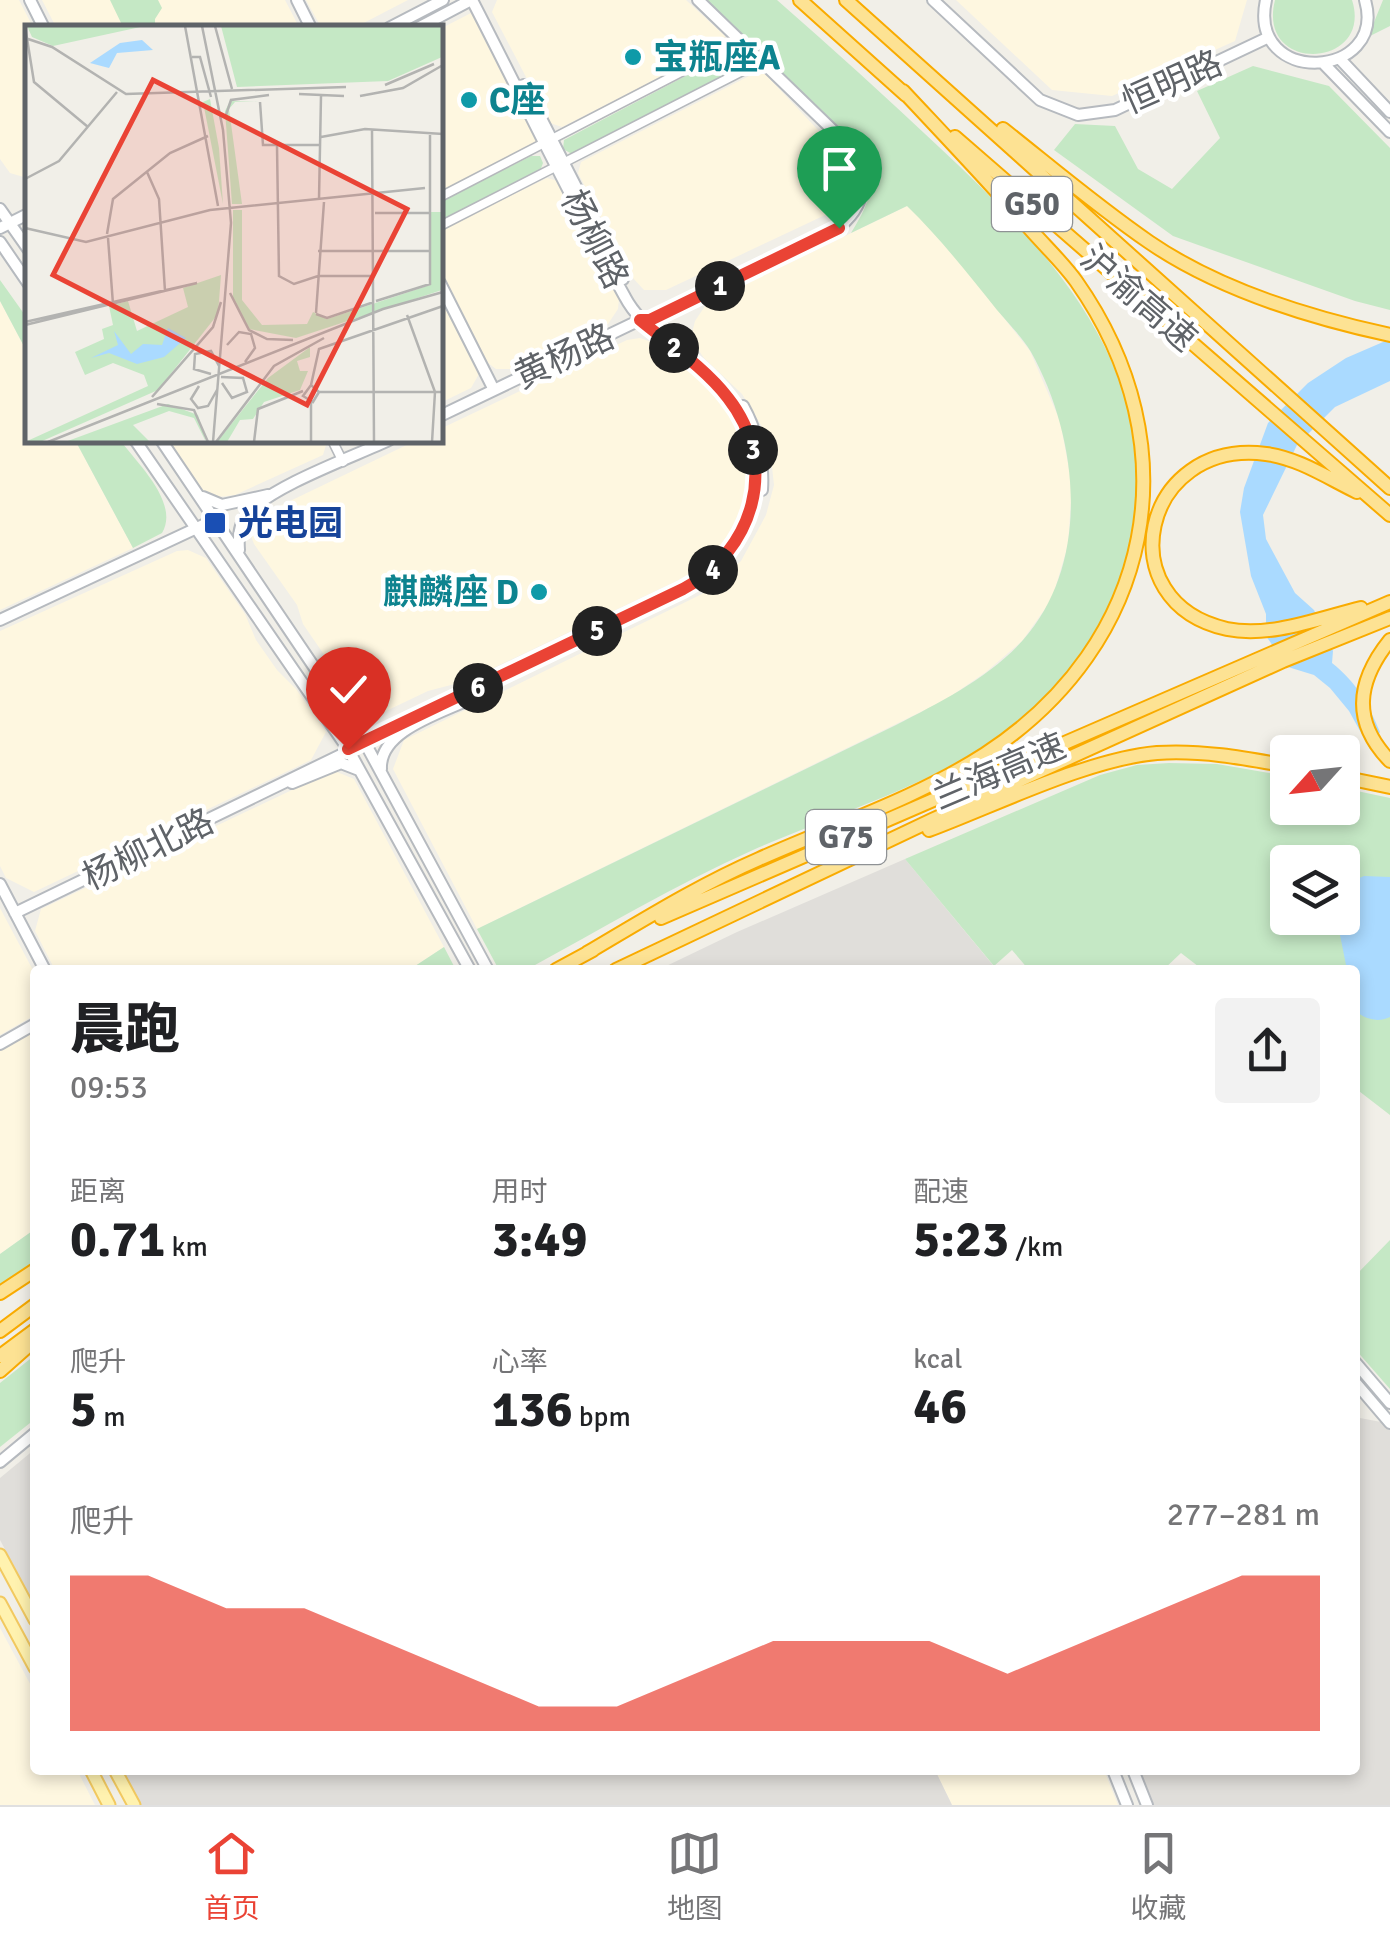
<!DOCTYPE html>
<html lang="zh">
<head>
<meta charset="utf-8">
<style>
	:root { --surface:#fff; --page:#f2f2f2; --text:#202124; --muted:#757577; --line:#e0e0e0; --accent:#ea4335 }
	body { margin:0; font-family:Signika,"Noto Sans SC",sans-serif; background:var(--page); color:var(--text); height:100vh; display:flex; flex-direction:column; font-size:38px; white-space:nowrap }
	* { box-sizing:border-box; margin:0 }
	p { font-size:32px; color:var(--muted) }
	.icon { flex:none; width:55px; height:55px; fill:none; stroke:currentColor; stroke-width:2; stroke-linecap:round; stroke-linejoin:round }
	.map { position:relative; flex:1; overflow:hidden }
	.panel { position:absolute; left:30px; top:965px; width:1330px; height:810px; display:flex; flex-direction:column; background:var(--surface); border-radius:10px; box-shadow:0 5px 15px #0003 }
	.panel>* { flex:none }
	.needle { width:65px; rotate:243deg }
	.buttons { position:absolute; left:1270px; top:735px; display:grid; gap:20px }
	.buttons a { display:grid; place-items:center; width:90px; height:90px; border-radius:10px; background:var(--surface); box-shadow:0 5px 15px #0003; font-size:50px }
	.pin { position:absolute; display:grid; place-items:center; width:85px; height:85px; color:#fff; margin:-102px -42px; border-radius:50% 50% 50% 0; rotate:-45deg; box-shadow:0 0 10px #0007 }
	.pin .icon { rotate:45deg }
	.km { position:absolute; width:50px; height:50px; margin:-25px; border-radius:50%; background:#222; color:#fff; font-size:28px; line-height:50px; text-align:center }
	.round { display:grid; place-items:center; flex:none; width:105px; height:105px; border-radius:10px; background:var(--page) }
	.headline { display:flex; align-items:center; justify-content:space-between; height:170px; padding:0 40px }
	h1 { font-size:55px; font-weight:800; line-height:75px }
	.metrics { display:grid; grid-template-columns:repeat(3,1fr); gap:15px; height:170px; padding:10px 40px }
	.metrics div { display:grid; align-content:center }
	.metrics b { font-size:50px; font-weight:800 }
	.metrics small { font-size:28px; font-weight:400 }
	.metrics p { font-size:28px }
	.chart { height:280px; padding:20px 40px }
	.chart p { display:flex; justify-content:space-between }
	.chart svg { width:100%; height:180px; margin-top:10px; fill:var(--accent); opacity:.7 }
	.menu { display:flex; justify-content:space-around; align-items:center; height:140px; border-top:2px solid var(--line); background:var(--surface); font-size:28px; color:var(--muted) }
	.menu a { display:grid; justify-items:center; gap:5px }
	.menu .selected { color:var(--accent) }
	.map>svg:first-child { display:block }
</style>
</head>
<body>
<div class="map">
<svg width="1390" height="1805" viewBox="0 0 1390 1805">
	<rect width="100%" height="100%" fill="#f1efe8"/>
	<path fill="#fef7e0" d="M0,0H19L33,27L28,28L27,178L10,173L0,159Z
		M42,0H285L299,27H56Z
		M306,0H408L354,28L321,27Z
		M497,0H686L725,36L723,45L562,127L550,123L492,12Z
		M956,0H1247L1235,41L1112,96L1052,90Z
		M471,13L537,142L440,192V29Z
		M755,73L765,74L838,151L852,177L851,193L838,209L666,290H644L632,277L578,173L581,162Z
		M547,178L558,181L619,299L618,309L608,324L514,369H496L488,363L440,270V231Z
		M907,206L938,235L1030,351L1060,421L1072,485L1068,545L1052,599L1022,641L986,672L945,700L477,929L393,769L404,740L702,594L741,561L766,515L774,485L771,458L761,425L742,394L704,358L695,345L692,333L695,321L707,303Z
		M440,294L479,374L471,388L440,403Z
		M0,301L27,352L28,440H75L133,548L0,610Z
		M640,338L660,345L716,389L742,430L749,464L748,495L740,522L723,548L708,563L689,575L466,681L428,691L384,712L362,710L303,624L297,605L254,544L251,536L257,520L263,514L417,440H440V429L627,340Z
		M167,440H323L326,445L323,455L235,495L219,497L204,493Z
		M188,550L206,558L245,614L256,640L277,670L296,689L326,732L311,760L34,892L6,878L0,866V631L177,551Z
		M337,772L354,779L444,947L409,970H55L35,931L41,909L328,773Z
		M0,908L35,974V1015L0,1035Z
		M35,1032V1229L0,1254V1050Z
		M0,1628L35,1693V1770H77L95,1805H0Z
		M935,1770H1104L1118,1805H952Z"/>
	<path fill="#e0deda" d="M905,859L997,970H658L737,932Z
		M1360,1418L1381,1422L1390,1430V1805H1154L1140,1770H1355V1420Z
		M35,1449V1606L0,1540V1478Z
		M122,1770H935L952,1805H140Z"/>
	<path fill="#c5e8c5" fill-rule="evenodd" d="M110,0H158L162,8L155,19V27H123Z
		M704,0H777C832,48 886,97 939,147C1065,265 1180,391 1121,577C1097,649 1045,710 980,749C910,792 828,817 753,850C675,885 601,929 526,970H499L477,929L896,725C940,702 989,678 1023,640C1092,562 1079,438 1031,352C1022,337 1008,323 997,310C968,274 940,238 907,206L851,233C869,204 878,184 861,153Z
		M1275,0H1352C1374,69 1256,75 1275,0Z
		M1383,0H1390V26L1368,37Z
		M733,51H741L745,59L741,66L572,154L563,149L564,140Z
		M1253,66L1329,86L1390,148V310L1355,301L1173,236L1054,150L1075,124L1115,126L1138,169L1172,189L1220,138L1197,91Z
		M531,156H540L543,163L540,171L440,221V202Z
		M0,280L27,318V352L0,301Z
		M75,440H120C137,463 180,503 162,533L133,548Z
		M1169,763L1217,764L1287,776L1288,808H1342L1343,788L1390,798V1115L1355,1088V970H1203L1181,953L1163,970H1029L1012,950L994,966L905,859L1100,775L1137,765ZM1288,862H1342V918H1288Z
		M444,947L456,970H409Z
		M35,1229V1266L0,1288V1254Z
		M1390,1240V1389L1355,1349V1276Z
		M35,1355V1419L0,1447V1383Z"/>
	<path fill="#aadaff" d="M1390,339V381L1335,407L1297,445L1263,515L1266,539L1295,593L1314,610L1333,651L1332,663C1356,682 1368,703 1380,732L1370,749L1349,711L1330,688L1314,675L1288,667L1266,636V614L1251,576L1240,512L1244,488L1268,423L1308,383L1346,358Z
		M1364,876L1390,877V1017C1377,1023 1366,1019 1355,1011V970H1347L1339,930L1350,882Z"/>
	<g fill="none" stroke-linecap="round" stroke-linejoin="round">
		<defs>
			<path id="street" d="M440,197L741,41
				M440,226L762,61
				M332,440L343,462"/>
			<path id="secondary" d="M30,0L44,28
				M297,0L311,28
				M933,0L1040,100L1078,115L1115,110L1269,37
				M1266,0C1247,87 1388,80 1365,0
				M389,28L443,0
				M418,28L471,0
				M1340,59L1390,112
				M1324,64L1390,132
				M524,85L623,279
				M0,209L28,249
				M0,228L28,214
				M0,242L28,283
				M440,283L494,390
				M641,320H650L834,231C870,205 869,175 845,142L698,0
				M743,406C758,433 764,459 762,490
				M440,416L642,319
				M135,440L348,749L470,970
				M161,440L364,741L488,970
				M203,497L222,505L268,495
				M239,550C238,537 239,523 248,513C274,485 353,457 389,440
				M0,620L216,519
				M381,769C379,730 442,713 472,698
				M292,783L341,763L359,770
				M0,884L45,970
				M15,913C237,804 460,697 683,589C717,571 744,543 753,504C769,429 723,390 671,346C654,331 636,318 625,297C571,200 523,99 472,0
				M0,1044L35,1024
				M1355,1362L1390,1403
				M1355,1382L1390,1423
				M0,1462L35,1433
				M1113,1770L1127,1805
				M1133,1770L1147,1805"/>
			<path id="primary" d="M0,1555L35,1620
				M0,1603L35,1668
				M91,1770L109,1805
				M115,1770L134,1805"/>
			<path id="highway" d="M800,0L906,95
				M846,0L1390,488
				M1003,129C1051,167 1098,207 1149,242C1219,290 1307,317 1390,335
				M955,137L1390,515
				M1357,492C1328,478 1298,458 1266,454C1142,438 1106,602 1227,629C1270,638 1320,618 1361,608
				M1390,640C1357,681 1351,721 1390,761
				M1342,777L1390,787
				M929,830C996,805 1088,759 1157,753C1201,750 1244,758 1288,766
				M661,918L1390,602
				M587,953C643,920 699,885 759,859C835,825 915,799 985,754C1154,644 1193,447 1076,281C1063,263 1046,247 1031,230C990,183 946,137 903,91
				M556,970L593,950
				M616,970L932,820L1283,661L1390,618
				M0,1293L35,1270
				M0,1331L35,1305
				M0,1356L35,1330
				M0,1371L35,1340"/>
		</defs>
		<use href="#street" stroke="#b5b8bc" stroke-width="11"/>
		<use href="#secondary" stroke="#b6babf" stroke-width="14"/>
		<use href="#primary" stroke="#f2c960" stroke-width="15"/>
		<use href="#highway" stroke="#f9ab00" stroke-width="16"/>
		<use href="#street" stroke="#fff" stroke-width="8"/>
		<use href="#secondary" stroke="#fff" stroke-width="10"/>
		<use href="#primary" stroke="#fff2af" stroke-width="11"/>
		<use href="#highway" stroke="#fde293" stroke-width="12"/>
	</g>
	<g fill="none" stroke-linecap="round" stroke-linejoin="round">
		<defs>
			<path id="route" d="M348,749L683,589C754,551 780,464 728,398C705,368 669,344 640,320H650L839,228"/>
		</defs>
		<use href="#route" stroke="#fff" stroke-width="20"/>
		<use href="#route" stroke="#ea4335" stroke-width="12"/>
	</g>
	<g fill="#0f9aa8" stroke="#fff" stroke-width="4">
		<circle cx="633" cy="57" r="10"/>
		<circle cx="469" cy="100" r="10"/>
		<circle cx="539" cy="592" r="10"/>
	</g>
	<rect fill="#1a4fb4" stroke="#fff" stroke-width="4" x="203" y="511" width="24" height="24" rx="5"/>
	<g text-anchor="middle" stroke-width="9" stroke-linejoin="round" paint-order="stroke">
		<g fill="#fff" stroke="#8f9295" stroke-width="2.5">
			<rect x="992" y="177" width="80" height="54" rx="8"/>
			<rect x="806" y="810" width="80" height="54" rx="8"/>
		</g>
		<g font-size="32" font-weight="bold" fill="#5f6368">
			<text x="1032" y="215">G50</text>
			<text x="846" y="848">G75</text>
		</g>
		<g font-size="35" font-weight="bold" fill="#0d838f" stroke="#fff" text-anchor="start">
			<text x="653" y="69">宝瓶座A</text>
			<text x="489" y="112">C座</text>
			<text x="519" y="604" text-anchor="end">麒麟座 D</text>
		</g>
		<g font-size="35" fill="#5f6368" stroke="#fff">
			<text transform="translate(1172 82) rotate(-24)" y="12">恒明路</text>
			<text transform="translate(595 239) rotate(63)" y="12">杨柳路</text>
			<text transform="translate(1139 298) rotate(41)" y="12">沪渝高速</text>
			<text transform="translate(564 356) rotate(-25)" y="12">黄杨路</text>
			<text transform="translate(999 771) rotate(-23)" y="12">兰海高速</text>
			<text transform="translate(148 849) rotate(-26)" y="12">杨柳北路</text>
		</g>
		<g font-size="35" font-weight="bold" fill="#164399" stroke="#fff" text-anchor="start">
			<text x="238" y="535">光电园</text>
		</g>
	</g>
	<g transform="translate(25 25)">
		<rect width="418" height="418" fill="#f1efe8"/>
		<path d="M2,1H120L28,21L7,12ZM196,1H417V32L363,56L212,62ZM185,74L194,123L198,179L178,77ZM205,76L234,77H210L204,84L217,179H207L200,86ZM208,185H217V275L237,300L282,299L288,287L302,294L405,260L406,187H417V265L271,313L224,304L208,276ZM196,250L193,289L133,365L15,417H0L123,361L119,350L88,338L60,350L50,327L79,314L77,304L88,300L84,281L103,276L112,306L163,282L158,263ZM285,322V332L272,336L275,346H283L275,365L239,377L228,394L215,395L202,417H192L243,353ZM143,379L173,390L181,417L169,393L144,386L108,400L125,417H40Z" fill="#c5e8c5"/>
		<path d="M117,15L128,25L92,28L84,43L65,38L95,18ZM143,303L161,313L139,332L112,339L84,328L66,333L93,320L89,306L106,329L118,319L137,320Z" fill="#aadaff"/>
		<path fill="none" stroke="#b3b3b1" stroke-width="2.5" d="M0,1L9,57L63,102M160,1L193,181M177,1L198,105L206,198L188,417M190,1L207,64M0,13L27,22L101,69L321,62M167,32H175L186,72M360,60L409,39M274,69L319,71M335,71L378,63L418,40M235,77L238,120H296M200,93L206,75L244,70M347,105L349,417M296,112L340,104L418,109M252,121L254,251L269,259L293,251H350M122,147L134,174L140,266M0,154L34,136L92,67M294,174L296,71M350,188H405M0,203L61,217L185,185L400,163M82,209L88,174L145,128L183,111M83,213L88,279M293,226H405M205,268L224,305L242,314L268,315M351,276L405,259V110M291,288L299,177M291,289L302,293L349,277M382,290L410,367M0,297L172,258L0,300M202,320L214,307L226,309L230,323L220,337M186,349L169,344L170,329L186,326L194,341M196,352L218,353L222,367L207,373L197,358M286,360L294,324L418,281M174,361L166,374L173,383L183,381L192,365M294,367L288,377L278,371L286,360L294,367H418M127,372L188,302L196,277M132,379L169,385L183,417M23,417L358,284L418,267M191,417L249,341L299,313M229,417L233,384L278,366M286,417V377M407,417L410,367"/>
		<path fill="#ea4335" fill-opacity="0.15" stroke="#ea4335" stroke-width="5" d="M128,55L382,184L282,380L28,250Z"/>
		<rect width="418" height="418" fill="none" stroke="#5f6368" stroke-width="5"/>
	</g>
</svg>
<div class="buttons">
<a><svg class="needle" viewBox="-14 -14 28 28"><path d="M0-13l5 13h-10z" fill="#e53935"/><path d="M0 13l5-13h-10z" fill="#757577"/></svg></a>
<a><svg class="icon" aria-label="layers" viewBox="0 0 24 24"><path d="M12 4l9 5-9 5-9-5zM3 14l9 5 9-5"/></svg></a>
</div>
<div class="pin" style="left:839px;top:228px;background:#1e9e55"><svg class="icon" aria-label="arrive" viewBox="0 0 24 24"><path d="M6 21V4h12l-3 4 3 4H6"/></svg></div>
<div class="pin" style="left:348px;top:749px;background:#d93025"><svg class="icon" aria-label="check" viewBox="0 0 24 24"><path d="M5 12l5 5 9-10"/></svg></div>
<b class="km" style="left:720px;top:286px">1</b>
<b class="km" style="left:674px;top:348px">2</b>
<b class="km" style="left:753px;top:450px">3</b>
<b class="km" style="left:713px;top:570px">4</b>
<b class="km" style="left:597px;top:631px">5</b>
<b class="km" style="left:478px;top:688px">6</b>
<section class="panel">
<div class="headline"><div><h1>晨跑</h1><p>09:53</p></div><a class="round"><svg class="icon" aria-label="share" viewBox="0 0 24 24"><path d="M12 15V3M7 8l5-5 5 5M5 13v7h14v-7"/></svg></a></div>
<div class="metrics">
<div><p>距离</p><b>0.71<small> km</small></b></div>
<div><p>用时</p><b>3:49</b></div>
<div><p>配速</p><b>5:23<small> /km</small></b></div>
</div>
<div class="metrics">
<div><p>爬升</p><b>5<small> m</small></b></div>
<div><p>心率</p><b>136<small> bpm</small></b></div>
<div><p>kcal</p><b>46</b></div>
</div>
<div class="chart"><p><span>爬升</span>277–281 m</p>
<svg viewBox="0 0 160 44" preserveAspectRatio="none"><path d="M0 44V6L10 6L20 14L30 14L40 22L50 30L60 38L70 38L80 30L90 22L100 22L110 22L120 30L130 22L140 14L150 6L160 6V44z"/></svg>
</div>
</section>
</div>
<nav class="menu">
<a class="selected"><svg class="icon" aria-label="home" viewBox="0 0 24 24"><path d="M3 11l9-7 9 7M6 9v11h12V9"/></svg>首页</a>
<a><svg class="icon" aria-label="map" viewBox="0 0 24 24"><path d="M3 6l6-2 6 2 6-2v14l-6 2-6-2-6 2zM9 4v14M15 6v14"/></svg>地图</a>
<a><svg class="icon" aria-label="saved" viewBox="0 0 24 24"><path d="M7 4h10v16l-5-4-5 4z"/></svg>收藏</a>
</nav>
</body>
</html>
